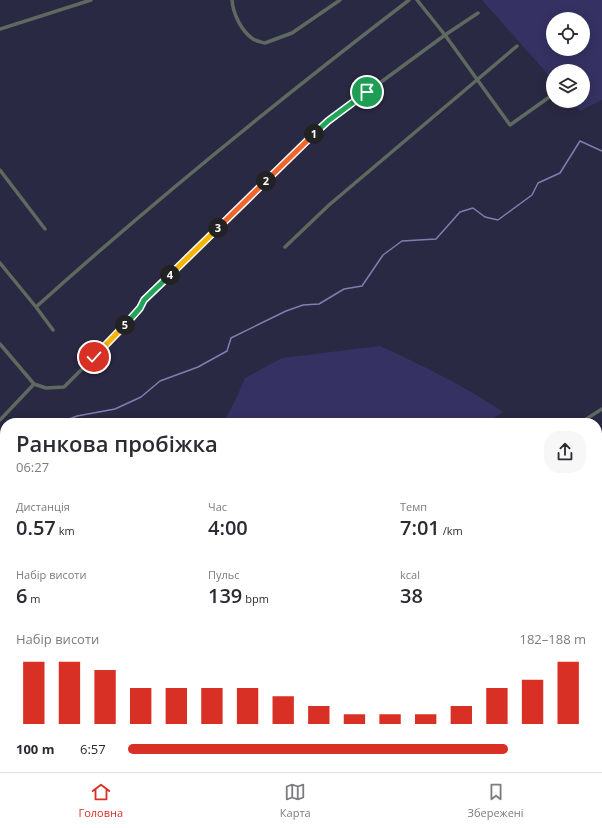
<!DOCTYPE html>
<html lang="uk">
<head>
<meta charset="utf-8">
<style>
	:root { --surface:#fff; --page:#f7f7f7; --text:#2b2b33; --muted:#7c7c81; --line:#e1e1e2; --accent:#d93025 }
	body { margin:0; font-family:"Open Sans",sans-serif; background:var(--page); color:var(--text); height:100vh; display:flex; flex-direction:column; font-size:15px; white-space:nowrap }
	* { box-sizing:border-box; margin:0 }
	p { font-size:13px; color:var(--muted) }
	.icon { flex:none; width:22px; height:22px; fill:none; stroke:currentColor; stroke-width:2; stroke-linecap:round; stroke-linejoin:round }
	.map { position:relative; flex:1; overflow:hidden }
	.side { position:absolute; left:0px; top:418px; width:602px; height:354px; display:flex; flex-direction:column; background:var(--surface); border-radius:16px 16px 0 0; box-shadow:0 2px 10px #0003 }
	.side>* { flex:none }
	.fabs { position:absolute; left:546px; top:12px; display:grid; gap:8px }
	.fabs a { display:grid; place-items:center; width:44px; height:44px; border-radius:50%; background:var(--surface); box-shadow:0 2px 10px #0003; font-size:20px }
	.pin { position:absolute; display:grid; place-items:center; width:34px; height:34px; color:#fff; margin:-17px; border:2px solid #fff; border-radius:50%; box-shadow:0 1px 4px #0007 }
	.km { position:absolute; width:20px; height:20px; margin:-10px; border-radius:50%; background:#222; color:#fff; font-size:11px; line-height:20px; text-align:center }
	.round { display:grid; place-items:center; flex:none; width:42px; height:42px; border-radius:16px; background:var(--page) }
	.summary { display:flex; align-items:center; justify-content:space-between; height:68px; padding:0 16px }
	h1 { font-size:22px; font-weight:600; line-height:30px }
	.metrics { display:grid; grid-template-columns:repeat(3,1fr); gap:6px; height:68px; padding:4px 16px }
	.metrics div { display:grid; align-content:center }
	.metrics b { font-size:20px; font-weight:600 }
	.metrics small { font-size:11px; font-weight:400 }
	.metrics p { font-size:11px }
	.chart { height:112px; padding:8px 16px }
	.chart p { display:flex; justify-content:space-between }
	.chart svg { width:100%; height:72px; margin-top:4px; stroke:var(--accent); stroke-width:6 }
	ul { padding:0 16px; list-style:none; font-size:13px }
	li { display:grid; grid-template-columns:64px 48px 1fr; align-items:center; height:30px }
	li i { height:10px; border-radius:5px; background:var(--accent) }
	.tab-bar { display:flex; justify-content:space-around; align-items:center; height:56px; border-top:1px solid var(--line); background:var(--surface); font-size:11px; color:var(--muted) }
	.tab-bar a { display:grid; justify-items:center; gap:2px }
	.tab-bar .on { color:var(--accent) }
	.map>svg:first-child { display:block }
</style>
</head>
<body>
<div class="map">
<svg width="602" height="772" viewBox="0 0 602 772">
	<rect width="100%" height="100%" fill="#2a2943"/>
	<path fill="#353263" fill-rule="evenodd" d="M482,0H602V100L580,111L571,101H583V71H553V80ZM553,19H583V49H553Z
		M380,346C422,365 465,386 503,412L487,423H434L424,419L392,423H223L236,399L245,378L282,358Z"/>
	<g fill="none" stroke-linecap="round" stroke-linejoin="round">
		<path stroke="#807eb0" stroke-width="1.5" d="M59,423L77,416L115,409L141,397L160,381L198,367L227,351L231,338L286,311L303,305L319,304L344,289L362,286L383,255L402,241L436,239L460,212L473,208L485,217L498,220L532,195L538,183L560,173L580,141L602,151
			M0,518L5,516
			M0,600L5,597"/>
		<path stroke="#5e695f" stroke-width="3.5" d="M232,0C233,13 241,31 253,39C256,41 261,42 265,43L292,33L340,0
			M417,0L445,35L510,125L548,98
			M0,29L91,0
			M0,170L45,229
			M285,247L329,205L517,46
			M0,263L36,307L53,330
			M36,307C156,199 281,98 409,0
			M0,344L34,384L46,388L64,387L124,327L140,308L144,300L328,121L445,35L478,13
			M0,420L34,384
			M580,423L602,409
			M0,478L5,472
			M597,478L602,475
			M0,571L5,574
			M0,577H5
			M0,655L5,648
			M597,662L602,657
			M0,717L5,721
			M597,736L602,732
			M0,744L5,738
			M51,767L57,772
			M326,767L330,772
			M454,767L459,772
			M52,772L56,767
			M129,772L134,767
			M223,772L228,767
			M526,772L529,767
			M555,772L561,767"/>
		<path stroke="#8ea590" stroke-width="5.5" d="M597,598L602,589
			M347,772L353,767"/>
		<defs>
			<path id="rail" d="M597,641L602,631
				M520,772L523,767"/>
		</defs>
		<use href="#rail" stroke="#b3b4c6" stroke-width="3"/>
		<use href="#rail" stroke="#201f39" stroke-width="1.5" stroke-dasharray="4.5" stroke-linecap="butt"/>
	</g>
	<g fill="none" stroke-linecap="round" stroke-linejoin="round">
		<defs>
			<path id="split-1" d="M314,134L328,121L367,92"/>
			<path id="split-2" d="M266,181L314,134"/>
			<path id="split-3" d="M218,228L266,181"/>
			<path id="split-4" d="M170,275L218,228"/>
			<path id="split-5" d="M125,325L140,308L144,300L170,275"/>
			<path id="split-6" d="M94,357L125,325"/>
		</defs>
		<use href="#split-1" stroke="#fff" stroke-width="8"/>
		<use href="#split-2" stroke="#fff" stroke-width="8"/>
		<use href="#split-3" stroke="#fff" stroke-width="8"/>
		<use href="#split-4" stroke="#fff" stroke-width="8"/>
		<use href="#split-5" stroke="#fff" stroke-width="8"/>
		<use href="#split-6" stroke="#fff" stroke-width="8"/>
		<use href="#split-1" stroke="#22a559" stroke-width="5"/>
		<use href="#split-2" stroke="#f0652b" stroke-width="5"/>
		<use href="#split-3" stroke="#f0652b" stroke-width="5"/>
		<use href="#split-4" stroke="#f5b400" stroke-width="5"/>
		<use href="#split-5" stroke="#22a559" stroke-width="5"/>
		<use href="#split-6" stroke="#f5b400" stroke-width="5"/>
	</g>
</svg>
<div class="fabs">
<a><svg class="icon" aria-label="locate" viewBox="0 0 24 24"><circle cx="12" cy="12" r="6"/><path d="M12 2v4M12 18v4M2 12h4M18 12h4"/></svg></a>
<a><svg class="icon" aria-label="layers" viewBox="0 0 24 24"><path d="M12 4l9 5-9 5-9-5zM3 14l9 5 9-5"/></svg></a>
</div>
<div class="pin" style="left:367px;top:92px;background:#1e9e55"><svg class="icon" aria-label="arrive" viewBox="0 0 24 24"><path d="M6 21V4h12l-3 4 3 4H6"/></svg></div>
<div class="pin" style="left:94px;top:357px;background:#d93025"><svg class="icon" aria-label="check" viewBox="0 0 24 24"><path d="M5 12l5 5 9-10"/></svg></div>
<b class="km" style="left:314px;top:134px">1</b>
<b class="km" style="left:266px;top:181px">2</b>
<b class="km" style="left:218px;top:228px">3</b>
<b class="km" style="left:170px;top:275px">4</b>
<b class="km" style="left:125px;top:325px">5</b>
<section class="side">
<div class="summary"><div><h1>Ранкова пробіжка</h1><p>06:27</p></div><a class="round"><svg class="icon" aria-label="share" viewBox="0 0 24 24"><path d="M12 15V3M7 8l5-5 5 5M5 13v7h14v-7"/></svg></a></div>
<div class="metrics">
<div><p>Дистанція</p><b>0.57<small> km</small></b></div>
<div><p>Час</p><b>4:00</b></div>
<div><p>Темп</p><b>7:01<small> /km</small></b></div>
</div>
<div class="metrics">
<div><p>Набір висоти</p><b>6<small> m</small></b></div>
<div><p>Пульс</p><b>139<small> bpm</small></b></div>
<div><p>kcal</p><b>38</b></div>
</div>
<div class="chart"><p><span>Набір висоти</span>182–188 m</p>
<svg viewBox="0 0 160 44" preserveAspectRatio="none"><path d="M5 44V6M15 44V6M25 44V11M35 44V22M45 44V22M55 44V22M65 44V22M75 44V27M85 44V33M95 44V38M105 44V38M115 44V38M125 44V33M135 44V22M145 44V17M155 44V6"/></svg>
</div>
<ul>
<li><b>100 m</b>6:57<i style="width:83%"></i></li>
</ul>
</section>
</div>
<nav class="tab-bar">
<a class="on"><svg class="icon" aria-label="home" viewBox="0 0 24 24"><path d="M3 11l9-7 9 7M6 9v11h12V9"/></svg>Головна</a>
<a><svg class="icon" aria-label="map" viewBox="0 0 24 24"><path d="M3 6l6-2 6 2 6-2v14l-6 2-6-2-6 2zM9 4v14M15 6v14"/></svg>Карта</a>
<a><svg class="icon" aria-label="saved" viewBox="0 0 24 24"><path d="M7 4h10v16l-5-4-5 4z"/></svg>Збережені</a>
</nav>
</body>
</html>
